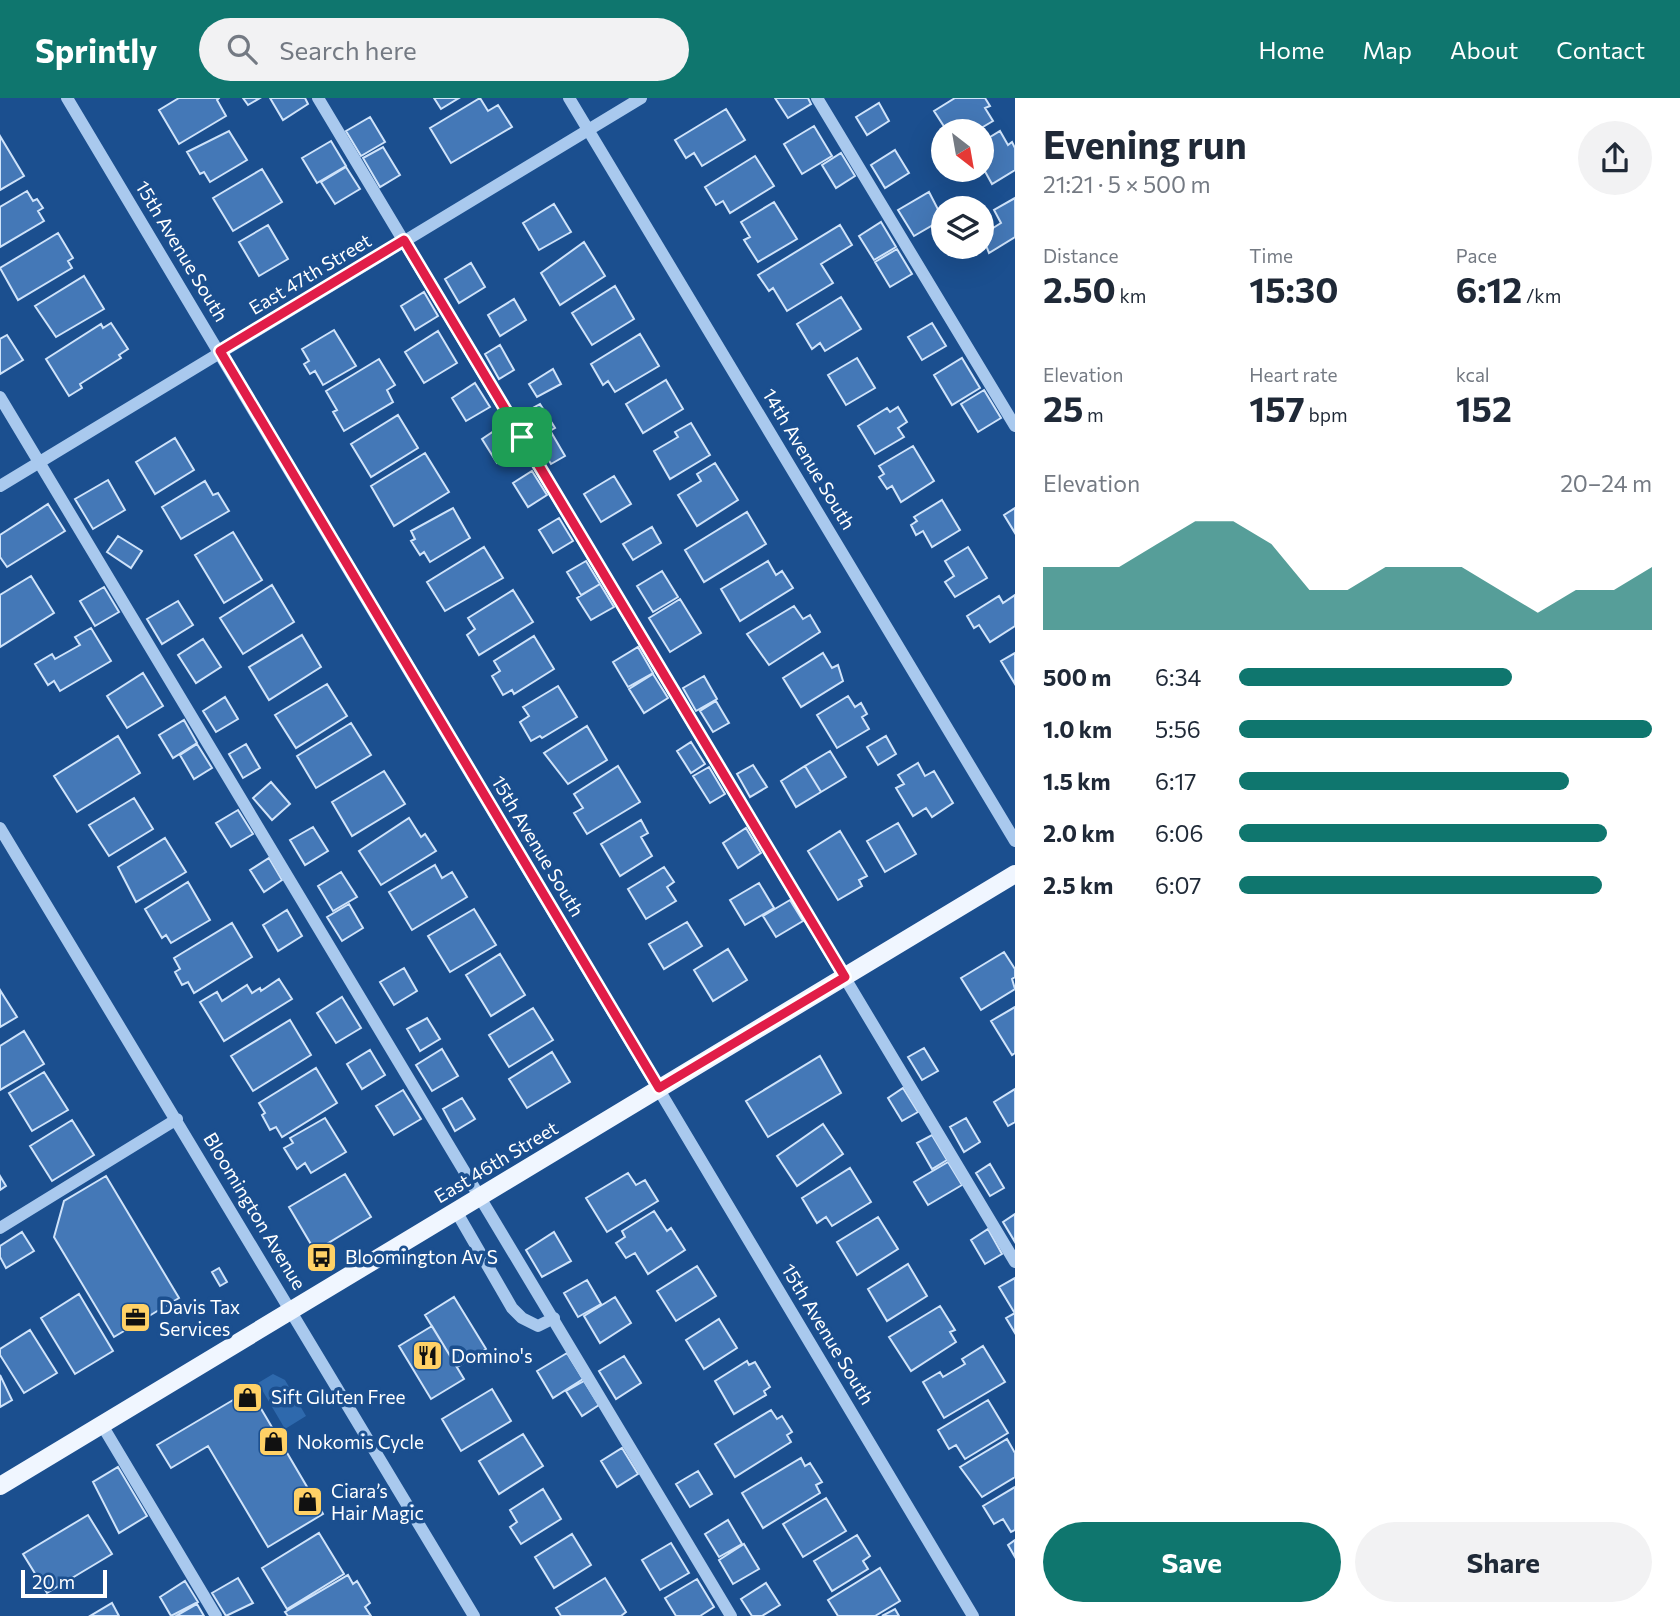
<!DOCTYPE html>
<html lang="en">
<head>
<meta charset="utf-8">
<style>
	:root { --surface:#fff; --page:#f2f2f3; --text:#1f2937; --muted:#747a83; --accent:#0f766e }
	body { margin:0; font-family:Commissioner,sans-serif; background:var(--page); color:var(--text); height:100vh; display:flex; flex-direction:column; font-size:26px; white-space:nowrap }
	* { box-sizing:border-box; margin:0 }
	p { font-size:23px; color:var(--muted) }
	.icon { flex:none; width:38px; height:38px; fill:none; stroke:currentColor; stroke-width:2; stroke-linecap:round; stroke-linejoin:round }
	.map { position:relative; flex:1; overflow:hidden }
	.panel { display:flex; flex-direction:column; background:var(--surface); width:665px }
	.panel>* { flex:none }
	.needle { width:46px; rotate:149deg }
	.fabs { position:absolute; left:931px; top:21px; display:grid; gap:14px }
	.fabs a { display:grid; place-items:center; width:63px; height:63px; border-radius:50%; background:var(--surface); box-shadow:0 7px 28px #0002; font-size:35px }
	.scale { position:absolute; left:21px; bottom:18px; width:86px; box-sizing:border-box; padding-left:7px; border:4px solid #fff; border-top:0; font-size:19px; line-height:24px; white-space:nowrap; color:#fff; -webkit-text-stroke:5px #1b4f8f; paint-order:stroke }
	.pin { position:absolute; display:grid; place-items:center; width:60px; height:60px; color:#fff; margin:-30px; border-radius:14px; box-shadow:0 4px 10px #0006 }
	.round { display:grid; place-items:center; flex:none; width:74px; height:74px; border-radius:37px; background:var(--page) }
	.overview { display:flex; align-items:center; justify-content:space-between; height:119px; padding:0 28px }
	h1 { font-size:38px; font-weight:700; line-height:52px }
	.figures { display:grid; grid-template-columns:repeat(3,1fr); gap:10px; height:119px; padding:7px 28px }
	.figures div { display:grid; align-content:center }
	.figures b { font-size:35px; font-weight:700 }
	.figures small { font-size:19px; font-weight:400 }
	.figures p { font-size:19px }
	.chart { height:196px; padding:14px 28px }
	.chart p { display:flex; justify-content:space-between }
	.chart svg { width:100%; height:126px; margin-top:7px; fill:var(--accent); opacity:.7 }
	.primary-button { display:flex; gap:14px; margin-top:auto; padding:14px 28px }
	.primary-button a { flex:1; height:80px; border-radius:42px; background:var(--accent); color:#fff; font-size:28px; font-weight:700; line-height:80px; text-align:center }
	.primary-button a+a { background:var(--page); color:var(--text) }
	ul { padding:0 28px; list-style:none; font-size:23px }
	li { display:grid; grid-template-columns:112px 84px 1fr; align-items:center; height:52px }
	li i { height:18px; border-radius:9px; background:var(--accent) }
	header { display:flex; align-items:center; gap:42px; box-sizing:border-box; height:98px; padding:0 35px; background:var(--accent); color:#fff }
	header strong { font-size:33px }
	nav { display:flex; gap:38px; margin-inline-start:auto; font-size:24px }
	.search { width:490px; height:63px; background:var(--page); display:flex; align-items:center; gap:18px; box-sizing:border-box; padding:0 24px; border-radius:38px; color:var(--muted); font-size:26px }
	main { display:flex; flex:1; min-height:0 }
	.map>svg:first-child { display:block }
</style>
</head>
<body>
<header>
<strong>Sprintly</strong>
<div class="search"><svg class="icon" aria-label="search" viewBox="0 0 24 24"><circle cx="10" cy="10" r="6"/><path d="M15 15l6 6"/></svg>Search here</div>
<nav><a>Home</a><a>Map</a><a>About</a><a>Contact</a></nav>
</header>
<main>
<div class="map">
<svg width="1015" height="1518" viewBox="0 0 1015 1518">
	<rect width="100%" height="100%" fill="#1b4f8f"/>
	<path fill="#2e69ad" d="M273,1276L285,1282L306,1318L285,1331L258,1285Z"/>
	<path fill="#4478b7" stroke="#cfe3fa" stroke-width="2" d="M179,0H219L217,2L226,18L179,46L159,12Z
		M243,0H260L248,7Z
		M270,0H305L308,6L283,22Z
		M434,0H459L441,11Z
		M480,0L488,13L498,7L512,29L451,65L430,30Z
		M775,0H808L811,6L788,20Z
		M955,0H985L990,8L985,10L993,23L976,33H947L934,13Z
		M879,5L889,23L867,37L856,19Z
		M726,11L745,42L702,68L694,55L686,60L675,42Z
		M370,19L385,44L361,58L346,33Z
		M814,28L832,58L802,76L784,46Z
		M229,33L247,62L210,84L204,74L200,76L187,54Z
		M1000,33L1008,47L1012,44L1015,50V72L992,86L982,68V44Z
		M0,38L24,78L0,92Z
		M331,43L346,68L317,85L302,60Z
		M383,49L400,77L380,89L363,60Z
		M895,52L909,75L885,90L871,67Z
		M841,55L855,78L836,90L822,67Z
		M755,58L774,88L730,115L723,103L716,107L705,89Z
		M346,69L360,91L335,106L321,84Z
		M262,71L282,104L233,133L213,100Z
		M27,93L33,103L37,101L43,110L38,113L44,123L0,149V109Z
		M929,94L943,121L914,138L898,112Z
		M1015,100V139L989,155L982,137L1001,125L994,112Z
		M774,104L797,141L758,164L744,142L750,139L741,124Z
		M554,106L571,134L539,152L523,125Z
		M881,124L896,149L874,162L859,138Z
		M268,127L288,161L259,178L239,144Z
		M840,127L852,147L821,166L833,185L787,213L773,190L769,193L758,177Z
		M58,135L73,160L68,163L72,170L18,202L0,170Z
		M584,144L605,178L560,207L541,175Z
		M897,151L912,176L890,189L875,164Z
		M471,165L485,189L459,205L445,181Z
		M84,178L104,211L56,239L35,208Z
		M615,188L634,221L592,247L572,215Z
		M424,194L438,218L415,232L401,208Z
		M841,199L861,231L825,253L820,245L812,251L797,226Z
		M514,201L526,222L500,238L488,217Z
		M111,225L128,251L119,257L121,260L80,286L82,290L69,298L46,261L101,226L103,230Z
		M932,225L946,248L922,262L908,239Z
		M334,232L356,268L323,287L315,273L310,276L304,266L309,263L302,251Z
		M438,233L457,265L424,285L405,254Z
		M640,236L659,268L615,294L608,283L603,287L591,266Z
		M7,237L23,262L0,276V241Z
		M500,247L514,272L499,281L485,256Z
		M857,260L875,290L846,307L828,277Z
		M962,260L980,290L952,307L934,277Z
		M379,261L395,287L387,292L393,304L344,333L333,314L337,312L326,293Z
		M553,271L561,286L537,299L529,286Z
		M666,282L683,311L643,335L626,306Z
		M475,285L490,309L466,323L452,300Z
		M984,292L1001,320L978,334L961,306Z
		M540,306L555,330L536,341L522,316Z
		M898,309L907,324L898,330L904,339L875,356L858,328L887,310L890,314Z
		M398,317L418,350L371,379L351,346Z
		M691,325L710,357L670,381L654,353L678,339L675,334Z
		M503,327L518,352L497,365L482,341Z
		M551,334L565,358L551,366L537,342Z
		M175,340L194,372L155,396L136,364Z
		M913,348L934,383L901,404L892,388L887,391L879,379L884,376L879,368Z
		M425,355L449,394L394,428L371,388Z
		M715,365L738,402L697,428L678,397L701,383L697,376Z
		M532,373L547,397L528,409L513,385Z
		M614,378L631,406L601,424L584,396Z
		M108,382L125,412L93,431L75,401Z
		M205,383L213,397L218,395L229,413L181,441L162,409Z
		M942,402L960,432L932,449L923,433L916,437L911,427L917,423L914,419Z
		M48,406L65,433L7,469L0,459V437Z
		M453,410L470,440L430,464L424,454L420,457L411,443L415,441L411,433Z
		M1015,410V435L1004,417Z
		M747,414L766,446L704,484L685,452Z
		M559,420L573,443L553,455L539,432Z
		M652,429L661,445L633,462L623,446Z
		M233,434L262,482L224,505L195,457Z
		M118,438L142,453L131,470L107,454Z
		M484,449L503,480L445,513L427,484Z
		M968,449L987,480L955,499L945,484L954,478L945,463Z
		M586,463L600,486L581,497L567,474Z
		M768,463L776,477L782,473L793,490L740,523L721,491Z
		M662,473L678,499L653,514L637,488Z
		M31,478L54,515L0,549V497Z
		M600,486L614,509L591,522L577,500Z
		M272,487L294,524L243,556L220,520Z
		M104,489L119,514L95,528L80,503Z
		M513,492L533,524L479,557L467,537L475,531L468,520Z
		M1015,497V528L990,544L979,527L974,530L967,518L999,498L1003,505Z
		M680,501L701,535L670,554L649,520Z
		M178,503L193,527L162,546L147,521Z
		M794,508L803,521L810,517L820,534L769,567L747,536Z
		M91,530L111,563L60,593L54,583L48,587L35,566L52,556L55,561L80,547L75,539Z
		M302,537L321,569L269,602L249,569Z
		M534,538L554,571L514,596L512,592L503,597L492,578L500,573L494,563Z
		M203,541L221,569L196,585L178,557Z
		M638,549L653,575L628,589L613,564Z
		M823,555L832,570L838,567L843,583L801,609L783,580Z
		M1015,555V586L1001,563Z
		M143,575L163,608L127,630L107,598Z
		M653,576L668,600L644,615L629,591Z
		M704,578L717,601L696,613L683,590Z
		M327,586L347,618L296,650L275,617Z
		M558,588L577,619L542,640L540,638L531,643L520,624L529,618L523,609Z
		M848,598L855,609L861,605L867,616L862,619L869,631L837,650L817,617Z
		M225,599L238,621L216,634L203,613Z
		M716,603L729,625L713,634L700,613Z
		M184,622L197,645L173,660L159,637Z
		M351,625L371,657L316,690L297,658Z
		M587,628L607,662L568,686L544,655Z
		M118,638L140,675L77,714L54,678Z
		M886,638L896,656L878,667L867,649Z
		M691,644L705,666L691,675L677,653Z
		M197,646L212,670L194,681L180,657Z
		M246,646L260,670L243,680L229,656Z
		M830,653L846,679L821,694L805,668Z
		M918,665L925,678L934,673L953,705L932,719L926,710L913,718L896,690L904,686L898,677Z
		M753,667L767,689L750,699L737,676Z
		M618,668L640,704L587,736L574,715L583,710L574,696Z
		M805,668L821,694L796,709L781,683Z
		M709,669L725,696L710,705L693,678Z
		M384,673L405,706L352,738L332,704Z
		M271,684L290,706L272,722L253,700Z
		M134,700L153,731L109,758L89,727Z
		M238,712L253,736L231,749L216,725Z
		M409,720L421,739L425,736L436,753L381,787L359,753Z
		M641,722L648,735L641,739L652,758L620,778L601,746Z
		M898,725L916,756L885,774L867,743Z
		M313,729L328,753L305,767L290,742Z
		M746,730L761,755L738,770L723,745Z
		M840,733L867,778L859,782L862,788L838,802L808,753Z
		M165,740L186,774L136,804L118,769Z
		M269,760L282,782L264,794L250,772Z
		M435,767L442,780L452,774L467,799L412,832L389,794Z
		M664,769L674,784L667,789L676,803L646,821L628,791Z
		M341,774L357,799L333,813L318,788Z
		M188,784L210,822L171,845L166,837L162,840L145,811Z
		M759,785L774,810L745,827L730,802Z
		M790,802L803,823L776,839L763,818Z
		M349,806L363,830L342,843L327,819Z
		M474,811L496,847L450,874L428,838Z
		M287,812L302,838L278,853L263,827Z
		M687,824L702,848L664,871L649,846Z
		M232,825L252,859L194,895L188,884L182,887L175,874L180,871L174,860Z
		M728,851L747,882L713,903L694,872Z
		M1004,854L1015,871V879L1012,881L1015,891L981,912L961,880Z
		M500,856L525,897L491,918L466,877Z
		M404,870L417,893L394,907L380,884Z
		M279,881L292,901L224,943L200,904L217,894L222,903L247,887L252,895L260,890L261,893Z
		M0,892L17,919L0,929Z
		M342,899L361,930L336,945L317,915Z
		M1015,909V955L1012,957L991,923Z
		M533,910L553,942L509,969L489,937Z
		M427,920L440,941L420,953L407,931Z
		M290,922L311,957L253,993L231,958Z
		M24,933L44,966L0,992V948Z
		M924,950L938,973L922,982L908,959Z
		M442,951L458,978L432,993L416,967Z
		M370,952L385,977L362,991L347,966Z
		M552,954L570,984L527,1010L509,981Z
		M820,958L841,995L768,1039L746,1003Z
		M316,970L337,1005L282,1039L276,1029L270,1032L262,1017L265,1015L259,1005Z
		M44,974L68,1012L32,1033L9,995Z
		M903,990L918,1014L902,1023L888,1000Z
		M1015,991V1024L1008,1028L994,1004Z
		M403,992L421,1021L394,1037L376,1008Z
		M462,1000L475,1021L455,1033L443,1011Z
		M325,1020L346,1054L311,1075L305,1065L297,1071L284,1050L293,1045L290,1040Z
		M966,1020L980,1044L964,1054L950,1029Z
		M72,1022L94,1057L52,1083L30,1048Z
		M823,1026L843,1056L797,1088L777,1058Z
		M932,1037L947,1062L932,1071L917,1045Z
		M948,1064L962,1087L928,1107L914,1084Z
		M990,1066L1004,1090L990,1098L976,1075Z
		M850,1070L871,1104L832,1128L826,1119L817,1125L802,1100Z
		M628,1075L636,1087L645,1082L658,1103L607,1134L586,1100Z
		M345,1076L371,1119L315,1153L289,1109Z
		M0,1078L6,1088L0,1092Z
		M106,1078L179,1200L114,1239L54,1139L64,1103Z
		M654,1113L667,1133L671,1130L685,1152L648,1176L635,1155L626,1160L616,1145L625,1139L622,1133Z
		M1015,1116V1144L1003,1124Z
		M878,1119L898,1151L857,1177L837,1144Z
		M988,1131L1002,1156L985,1166L971,1142Z
		M22,1134L34,1153L6,1170L0,1159V1148Z
		M554,1134L571,1163L542,1179L526,1152Z
		M908,1166L927,1198L887,1223L868,1191Z
		M697,1168L716,1198L676,1223L657,1193Z
		M219,1170L227,1184L220,1188L212,1174Z
		M1015,1180V1213L1014,1214L999,1189Z
		M587,1182L601,1206L578,1219L564,1195Z
		M79,1196L113,1253L75,1276L41,1220Z
		M454,1199L486,1251L457,1269L425,1217Z
		M615,1199L631,1225L600,1245L584,1218Z
		M940,1208L955,1232L950,1234L956,1244L911,1273L889,1239Z
		M1015,1215V1235L1006,1220Z
		M719,1221L737,1250L704,1271L686,1242Z
		M432,1228L464,1281L431,1301L399,1248Z
		M30,1232L57,1275L24,1295L0,1257V1251Z
		M983,1248L1005,1284L944,1320L923,1284L940,1274L943,1279L965,1266L962,1261Z
		M567,1255L583,1281L553,1300L537,1273Z
		M624,1258L641,1285L616,1301L599,1273Z
		M747,1263L749,1267L755,1264L770,1289L764,1293L766,1297L734,1316L715,1283Z
		M0,1277L12,1302L0,1309Z
		M584,1283L599,1307L582,1318L566,1293Z
		M492,1291L511,1323L461,1353L442,1321Z
		M250,1292L323,1416L268,1449L208,1348L171,1370L157,1347Z
		M988,1302L1008,1335L965,1361L956,1347L949,1351L938,1332Z
		M771,1312L777,1321L782,1318L792,1334L787,1337L791,1344L735,1379L715,1346Z
		M523,1336L543,1368L499,1396L479,1363Z
		M1007,1341L1015,1355V1379L982,1399L960,1369Z
		M622,1350L638,1376L617,1389L601,1363Z
		M801,1360L805,1368L810,1365L822,1384L816,1387L820,1395L763,1430L742,1395Z
		M118,1369L147,1418L119,1435L93,1384Z
		M698,1373L712,1396L690,1409L676,1386Z
		M1015,1389V1432L1011,1434L1003,1421L994,1426L983,1408Z
		M543,1391L561,1421L521,1446L510,1429L517,1424L510,1412Z
		M826,1400L846,1433L803,1459L783,1426Z
		M88,1417L112,1456L47,1495L23,1456Z
		M728,1422L742,1446L719,1459L705,1436Z
		M319,1435L344,1476L287,1511L262,1470Z
		M572,1436L591,1467L554,1490L535,1459Z
		M857,1437L870,1458L863,1463L868,1471L832,1493L814,1463Z
		M1015,1442V1459L1008,1447Z
		M671,1445L689,1475L660,1492L642,1462Z
		M744,1446L759,1471L733,1486L719,1462Z
		M880,1470L900,1503L875,1518H838L828,1502Z
		M348,1477L353,1486L357,1483L370,1505L365,1509L371,1518H288L285,1514Z
		M238,1480L253,1505L226,1518L212,1495Z
		M605,1480L626,1514L621,1518H561L556,1510Z
		M697,1481L714,1509L700,1518H676L665,1500Z
		M185,1483L198,1504L171,1518L160,1499Z
		M766,1485L780,1507L762,1518H752L741,1501Z
		M112,1505L119,1518H90Z
		M197,1506L204,1518H176Z
		M895,1511L899,1518H882Z"/>
	<g fill="none" stroke-linecap="round" stroke-linejoin="round">
		<path stroke="#a9c9ee" stroke-width="12" d="M67,0L973,1518
			M318,0L1015,1164
			M569,0L1015,743
			M817,0L1015,328
			M0,299L731,1518
			M0,388L641,0
			M0,730L474,1518
			M456,1113L512,1210L522,1220L538,1228L554,1220
			M0,1130L177,1021
			M102,1327L216,1518"/>
		<path stroke="#f0f6ff" stroke-width="18" d="M0,1388L1015,776"/>
	</g>
	<g fill="none" stroke-linecap="round" stroke-linejoin="round">
		<defs>
			<path id="route" d="M404,142L845,879L659,990L220,253Z"/>
		</defs>
		<use href="#route" stroke="#fff" stroke-width="14"/>
		<use href="#route" stroke="#e11d48" stroke-width="9"/>
	</g>
	<defs>
		<symbol id="bus-square" viewBox="-11 -11 22 22"><rect x="-9" y="-9" width="18" height="18" rx="4" fill="#ffd166" stroke="#1b4f8f"/><path d="M-5-6H5V4H4V6H2V4H-2V6H-4V4H-5ZM-3.5-4V0h7V-4ZM-3.5 1.2v1.5H-2V1.2ZM2 1.2v1.5H3.5V1.2Z" fill="#111"/></symbol>
		<symbol id="office-square" viewBox="-11 -11 22 22"><rect x="-9" y="-9" width="18" height="18" rx="4" fill="#ffd166" stroke="#1b4f8f"/><path d="M-6-3h4V-5.5h4V-3h4V5H-6ZM-1-4.5V-3h2v-1.5ZM-6 0V1H6V0Z" fill="#111"/></symbol>
		<symbol id="restaurant-square" viewBox="-11 -11 22 22"><rect x="-9" y="-9" width="18" height="18" rx="4" fill="#ffd166" stroke="#1b4f8f"/><path d="M-5-6h1v4h1v-4h1v4h1v-4h1v5L-1.5 .5V6h-2V.5L-5-1ZM5-6V6H3V1.5H1.5Q1.5-4 5-6Z" fill="#111"/></symbol>
		<symbol id="shop-square" viewBox="-11 -11 22 22"><rect x="-9" y="-9" width="18" height="18" rx="4" fill="#ffd166" stroke="#1b4f8f"/><path d="M-5-2.5h2.3a2.7 3.5 0 0 1 5.4 0H5L5.5 6h-11ZM-1.5-2.5h3a1.5 2.3 0 0 0-3 0Z" fill="#111"/></symbol>
	</defs>
	<g fill-rule="evenodd">
		<use href="#bus-square" x="304" y="1142" width="35" height="35"/>
		<use href="#office-square" x="118" y="1202" width="35" height="35"/>
		<use href="#restaurant-square" x="410" y="1240" width="35" height="35"/>
		<use href="#shop-square" x="230" y="1282" width="35" height="35"/>
		<use href="#shop-square" x="256" y="1326" width="35" height="35"/>
		<use href="#shop-square" x="290" y="1386" width="35" height="35"/>
	</g>
	<g text-anchor="middle" stroke-width="7" stroke-linejoin="round" paint-order="stroke">
		<g font-size="19" fill="#fff" stroke="#1b4f8f">
			<text transform="translate(182 153) rotate(59)" y="7">15th Avenue South</text>
			<text transform="translate(310 176) rotate(-31)" y="7">East 47th Street</text>
			<text transform="translate(809 361) rotate(59)" y="7">14th Avenue South</text>
			<text transform="translate(538 748) rotate(59)" y="7">15th Avenue South</text>
			<text transform="translate(496 1064) rotate(-31)" y="7">East 46th Street</text>
			<text transform="translate(255 1113) rotate(59)" y="7">Bloomington Avenue</text>
			<text transform="translate(828 1236) rotate(59)" y="7">15th Avenue South</text>
		</g>
		<g font-size="19" fill="#fff" stroke="#1b4f8f" text-anchor="start">
			<text x="345" y="1166">Bloomington Av S</text>
			<text x="159" y="1216">Davis Tax<tspan x="159" dy="22">Services</tspan></text>
			<text x="451" y="1265">Domino's</text>
			<text x="271" y="1306">Sift Gluten Free</text>
			<text x="297" y="1351">Nokomis Cycle</text>
			<text x="331" y="1400">Ciara’s<tspan x="331" dy="22">Hair Magic</tspan></text>
		</g>
	</g>
</svg>
<div class="fabs">
<a><svg class="needle" viewBox="-14 -14 28 28"><path d="M0-13l5 13h-10z" fill="#e53935"/><path d="M0 13l5-13h-10z" fill="#747a83"/></svg></a>
<a><svg class="icon" aria-label="layers" viewBox="0 0 24 24"><path d="M12 4l9 5-9 5-9-5zM3 14l9 5 9-5"/></svg></a>
</div>
<div class="scale">20 m</div>
<div class="pin" style="left:522px;top:339px;background:#1e9e55"><svg class="icon" aria-label="arrive" viewBox="0 0 24 24"><path d="M6 21V4h12l-3 4 3 4H6"/></svg></div>
</div>
<section class="panel">
<div class="overview"><div><h1>Evening run</h1><p>21:21 · 5 × 500 m</p></div><a class="round"><svg class="icon" aria-label="share" viewBox="0 0 24 24"><path d="M12 15V3M7 8l5-5 5 5M5 13v7h14v-7"/></svg></a></div>
<div class="figures">
<div><p>Distance</p><b>2.50<small> km</small></b></div>
<div><p>Time</p><b>15:30</b></div>
<div><p>Pace</p><b>6:12<small> /km</small></b></div>
</div>
<div class="figures">
<div><p>Elevation</p><b>25<small> m</small></b></div>
<div><p>Heart rate</p><b>157<small> bpm</small></b></div>
<div><p>kcal</p><b>152</b></div>
</div>
<div class="chart"><p><span>Elevation</span>20–24 m</p>
<svg viewBox="0 0 160 44" preserveAspectRatio="none"><path d="M0 44V22L10 22L20 22L30 14L40 6L50 6L60 14L70 30L80 30L90 22L100 22L110 22L120 30L130 38L140 30L150 30L160 22V44z"/></svg>
</div>
<ul>
<li><b>500 m</b>6:34<i style="width:66%"></i></li>
<li><b>1.0 km</b>5:56<i style="width:100%"></i></li>
<li><b>1.5 km</b>6:17<i style="width:80%"></i></li>
<li><b>2.0 km</b>6:06<i style="width:89%"></i></li>
<li><b>2.5 km</b>6:07<i style="width:88%"></i></li>
</ul>
<div class="primary-button"><a>Save</a><a>Share</a></div>
</section>
</main>
</body>
</html>
